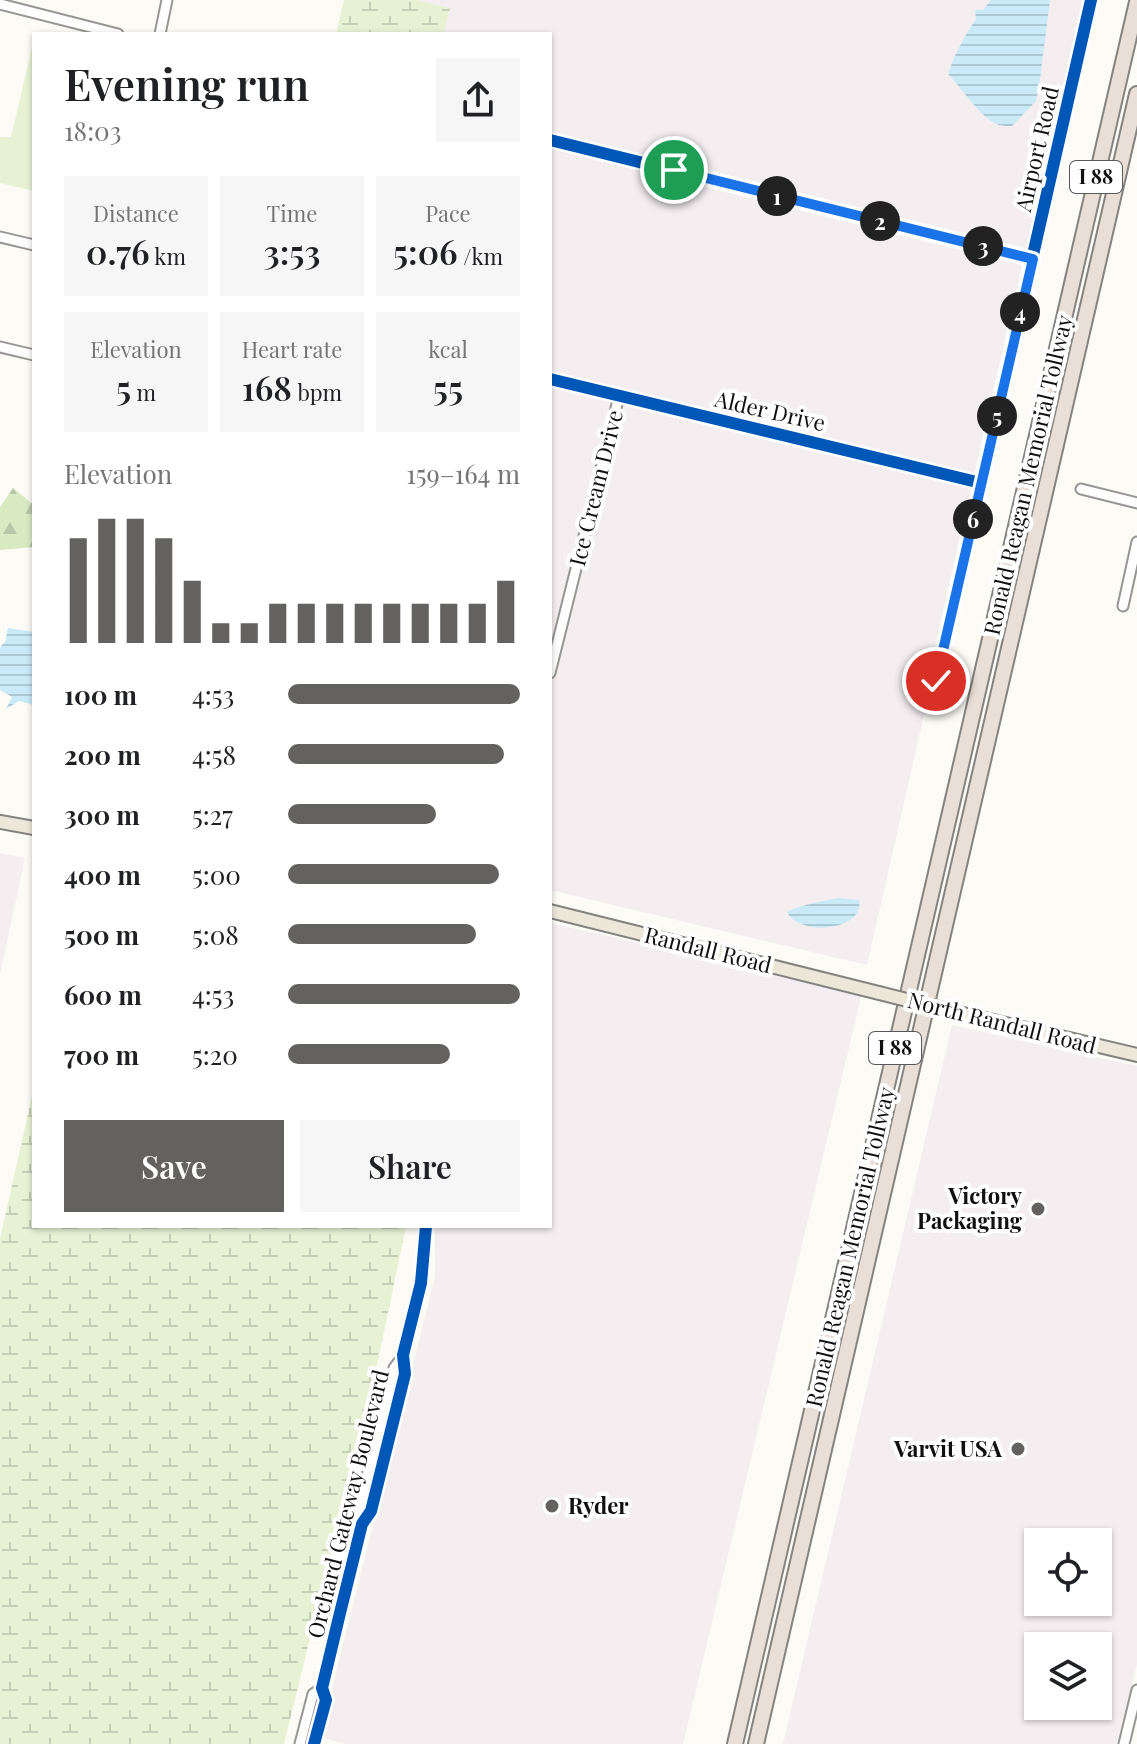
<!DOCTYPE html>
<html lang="en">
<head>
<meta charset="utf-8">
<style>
	:root { --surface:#fff; --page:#f6f6f6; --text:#202124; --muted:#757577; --accent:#636260 }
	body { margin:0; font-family:"Playfair Display",serif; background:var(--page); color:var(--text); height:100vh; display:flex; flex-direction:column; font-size:30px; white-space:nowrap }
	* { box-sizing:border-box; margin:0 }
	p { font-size:26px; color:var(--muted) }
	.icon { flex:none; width:44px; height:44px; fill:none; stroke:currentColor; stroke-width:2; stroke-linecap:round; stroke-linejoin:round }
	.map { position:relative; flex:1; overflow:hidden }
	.side { position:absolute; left:32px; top:32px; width:520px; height:1196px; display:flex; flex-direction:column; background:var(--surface); border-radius:0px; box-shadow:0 2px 6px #0004 }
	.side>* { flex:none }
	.tools { position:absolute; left:1024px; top:1528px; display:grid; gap:16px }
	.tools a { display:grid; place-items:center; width:88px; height:88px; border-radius:0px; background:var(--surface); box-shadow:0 2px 6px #0004; font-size:40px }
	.pin { position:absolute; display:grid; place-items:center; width:68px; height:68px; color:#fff; margin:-34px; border:4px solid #fff; border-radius:50%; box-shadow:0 2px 8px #0007 }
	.km { position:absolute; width:40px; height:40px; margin:-20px; border-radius:50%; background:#222; color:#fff; font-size:22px; line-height:40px; text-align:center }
	.round { display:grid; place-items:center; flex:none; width:84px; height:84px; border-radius:0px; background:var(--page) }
	.headline { display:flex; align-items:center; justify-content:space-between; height:136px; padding:0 32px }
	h1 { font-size:44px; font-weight:600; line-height:60px }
	.stats { display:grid; grid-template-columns:repeat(3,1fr); gap:12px; height:136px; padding:8px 32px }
	.stats div { display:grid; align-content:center; border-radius:0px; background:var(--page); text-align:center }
	.stats b { font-size:34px; font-weight:600 }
	.stats small { font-size:22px; font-weight:400 }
	.stats p { font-size:22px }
	.chart { height:224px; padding:16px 32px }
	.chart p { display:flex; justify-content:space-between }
	.chart svg { width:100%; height:144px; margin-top:8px; stroke:var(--accent); stroke-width:6 }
	.action { display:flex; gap:16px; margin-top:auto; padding:16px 32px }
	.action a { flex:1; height:92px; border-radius:0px; background:var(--accent); color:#fff; font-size:32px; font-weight:600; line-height:92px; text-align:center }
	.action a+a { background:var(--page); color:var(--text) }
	ul { padding:0 32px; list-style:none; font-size:26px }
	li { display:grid; grid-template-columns:128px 96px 1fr; align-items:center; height:60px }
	li i { height:20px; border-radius:10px; background:var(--accent) }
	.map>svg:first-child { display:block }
</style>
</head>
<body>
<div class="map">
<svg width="1137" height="1744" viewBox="0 0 1137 1744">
	<defs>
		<pattern id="forest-firs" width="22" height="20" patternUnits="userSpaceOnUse" patternTransform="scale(2)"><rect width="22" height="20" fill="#d8eac2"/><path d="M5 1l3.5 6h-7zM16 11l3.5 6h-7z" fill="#b8c8a6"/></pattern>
		<pattern id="wetland-marsh" width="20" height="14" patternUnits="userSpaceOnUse" patternTransform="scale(2)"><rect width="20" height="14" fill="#e7f2d5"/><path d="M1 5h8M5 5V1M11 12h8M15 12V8" fill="none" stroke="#c5ceb6"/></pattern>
		<pattern id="water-rules" width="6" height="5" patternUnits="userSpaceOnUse" patternTransform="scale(2)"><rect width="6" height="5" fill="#caeaf7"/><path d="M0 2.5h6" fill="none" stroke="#acc8d3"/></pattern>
	</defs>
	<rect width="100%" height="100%" fill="#fcfbf5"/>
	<path fill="#f4eef1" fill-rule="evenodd" d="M417,0H1087L867,965L550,890V34H444L450,8Z
		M0,853L25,858L0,974Z
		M550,923L862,993L683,1744H345L320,1737L435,1277V1226H550Z
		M952,1025L1137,1066V1664L1119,1744H783ZM1038,1542H1098V1602H1038ZM1038,1646H1098V1706H1038Z"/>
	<path fill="url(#forest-firs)" d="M13,488L34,505V547L0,550V507Z"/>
	<path fill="url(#wetland-marsh)" d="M344,0H417L450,8L444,34H336Z
		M34,1087V1226H406L379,1356L284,1744H0V1239Z"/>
	<path fill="#e7f2d5" d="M34,39V191L0,183V137H11Z"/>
	<path fill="url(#water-rules)" d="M991,0H1050L1039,87L1036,101L1012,126C1008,126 1003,126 999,125C981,119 962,88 948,74C955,53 964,37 976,19L975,10H983Z
		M8,628L34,632V705L19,701L6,709L12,697L0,690V647L5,642Z
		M838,898L859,900C866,930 800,938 787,912C796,906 827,900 838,898Z"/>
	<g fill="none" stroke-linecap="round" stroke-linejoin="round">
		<defs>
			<path id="minor" d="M0,4L118,34
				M160,34L167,0
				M550,140L1033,259
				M0,237L34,245
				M0,347L34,355
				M550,379L981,483
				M1081,489L1137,503
				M1123,606L1137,542
				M550,673L619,396
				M936,681L1091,0
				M362,1524L358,1512L394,1368L403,1356
				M300,1744L313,1694L322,1688
				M314,1744L326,1700L322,1688L340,1613L362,1524L371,1511L405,1374L403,1355L421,1283L426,1226
				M1124,1744L1137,1690"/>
			<path id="major" d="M0,822L34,828
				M550,911L879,993
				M955,1012L1137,1055"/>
			<path id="highway" d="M735,1744L1137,2
				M756,1744L1137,94"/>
		</defs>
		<use href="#minor" stroke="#969693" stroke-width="13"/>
		<use href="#major" stroke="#848380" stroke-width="16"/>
		<use href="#highway" stroke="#848380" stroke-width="18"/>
		<use href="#minor" stroke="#fffefe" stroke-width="9"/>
		<use href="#major" stroke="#ede7da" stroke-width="12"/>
		<use href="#highway" stroke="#eadfd6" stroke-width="14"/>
		<defs>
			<path id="major-bridge" d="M879,993L955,1012"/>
		</defs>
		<use href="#major-bridge" stroke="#848380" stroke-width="16" stroke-linecap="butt"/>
		<use href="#major-bridge" stroke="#ede7da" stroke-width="12"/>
		<defs>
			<path id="cycleway" d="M550,140L1033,259
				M550,379L981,483
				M936,681L1091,0
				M314,1744L326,1700L322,1688L340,1613L362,1524L371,1511L405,1374L403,1355L421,1283L426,1226"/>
		</defs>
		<use href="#cycleway" stroke="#fff" stroke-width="17"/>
		<use href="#cycleway" stroke="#0057b8" stroke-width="12"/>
	</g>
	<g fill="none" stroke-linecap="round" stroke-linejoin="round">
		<defs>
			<path id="route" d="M674,170L1033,259L936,681"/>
		</defs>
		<use href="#route" stroke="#fff" stroke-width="16"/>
		<use href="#route" stroke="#1a73e8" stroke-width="10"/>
	</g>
	<g fill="#636260" stroke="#fff" stroke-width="3">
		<circle cx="1038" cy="1209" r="8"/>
		<circle cx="1018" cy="1449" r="8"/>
		<circle cx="552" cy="1506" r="8"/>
	</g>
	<g text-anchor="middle" stroke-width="8" stroke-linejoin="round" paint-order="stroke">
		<g fill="#fff" stroke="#585858" stroke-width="2">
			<rect x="1070" y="161" width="52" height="32" rx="6"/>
			<rect x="869" y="1032" width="52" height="32" rx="6"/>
		</g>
		<g font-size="20" font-weight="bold" fill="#101010">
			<text x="1096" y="184">I 88</text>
			<text x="895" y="1055">I 88</text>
		</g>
		<g font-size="22" fill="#101010" stroke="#fff">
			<text transform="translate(1037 149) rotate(-77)" y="8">Airport Road</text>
			<text transform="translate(770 411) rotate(13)" y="8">Alder Drive</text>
			<text transform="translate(1028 475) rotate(-77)" y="8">Ronald Reagan Memorial Tollway</text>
			<text transform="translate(596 488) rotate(-76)" y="8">Ice Cream Drive</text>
			<text transform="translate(708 950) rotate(14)" y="8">Randall Road</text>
			<text transform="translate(1002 1023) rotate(14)" y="8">North Randall Road</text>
			<text transform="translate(850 1247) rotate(-77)" y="8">Ronald Reagan Memorial Tollway</text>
			<text transform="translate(348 1504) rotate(-76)" y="8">Orchard Gateway Boulevard</text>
		</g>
		<g font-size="22" font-weight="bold" fill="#101010" stroke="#fff" text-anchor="end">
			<text x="1022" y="1204">Victory<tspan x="1022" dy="25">Packaging</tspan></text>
			<text x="1002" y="1457">Varvit USA</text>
			<text x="568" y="1514" text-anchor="start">Ryder</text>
		</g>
	</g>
</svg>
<div class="tools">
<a><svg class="icon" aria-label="locate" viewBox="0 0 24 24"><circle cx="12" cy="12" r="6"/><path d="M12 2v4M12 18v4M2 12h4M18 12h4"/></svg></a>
<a><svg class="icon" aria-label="layers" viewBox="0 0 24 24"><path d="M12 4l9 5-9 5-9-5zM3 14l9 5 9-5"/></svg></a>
</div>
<div class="pin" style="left:674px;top:170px;background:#1e9e55"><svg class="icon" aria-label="arrive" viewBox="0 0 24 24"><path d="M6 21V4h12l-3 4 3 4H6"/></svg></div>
<div class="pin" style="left:936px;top:681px;background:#d93025"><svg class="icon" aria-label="check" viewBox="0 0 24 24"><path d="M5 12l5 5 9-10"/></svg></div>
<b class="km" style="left:777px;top:196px">1</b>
<b class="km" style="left:880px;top:221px">2</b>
<b class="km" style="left:983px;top:246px">3</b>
<b class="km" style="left:1020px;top:312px">4</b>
<b class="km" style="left:997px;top:416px">5</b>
<b class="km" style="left:973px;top:519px">6</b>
<section class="side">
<div class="headline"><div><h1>Evening run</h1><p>18:03</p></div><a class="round"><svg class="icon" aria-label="share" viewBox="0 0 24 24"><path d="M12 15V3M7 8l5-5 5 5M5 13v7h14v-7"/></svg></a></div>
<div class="stats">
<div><p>Distance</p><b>0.76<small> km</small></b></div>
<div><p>Time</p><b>3:53</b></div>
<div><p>Pace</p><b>5:06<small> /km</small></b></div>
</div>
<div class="stats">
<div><p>Elevation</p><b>5<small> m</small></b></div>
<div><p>Heart rate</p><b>168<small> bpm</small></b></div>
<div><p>kcal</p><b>55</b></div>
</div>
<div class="chart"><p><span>Elevation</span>159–164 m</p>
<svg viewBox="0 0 160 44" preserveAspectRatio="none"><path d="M5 44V12M15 44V6M25 44V6M35 44V12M45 44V25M55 44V38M65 44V38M75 44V32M85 44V32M95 44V32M105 44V32M115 44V32M125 44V32M135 44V32M145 44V32M155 44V25"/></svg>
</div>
<ul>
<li><b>100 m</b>4:53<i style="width:100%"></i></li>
<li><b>200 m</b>4:58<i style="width:93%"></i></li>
<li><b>300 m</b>5:27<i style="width:64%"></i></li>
<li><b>400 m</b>5:00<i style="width:91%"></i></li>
<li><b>500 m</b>5:08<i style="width:81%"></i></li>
<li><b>600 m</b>4:53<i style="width:100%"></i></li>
<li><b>700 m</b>5:20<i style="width:70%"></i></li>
</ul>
<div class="action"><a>Save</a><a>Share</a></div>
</section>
</div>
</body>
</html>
